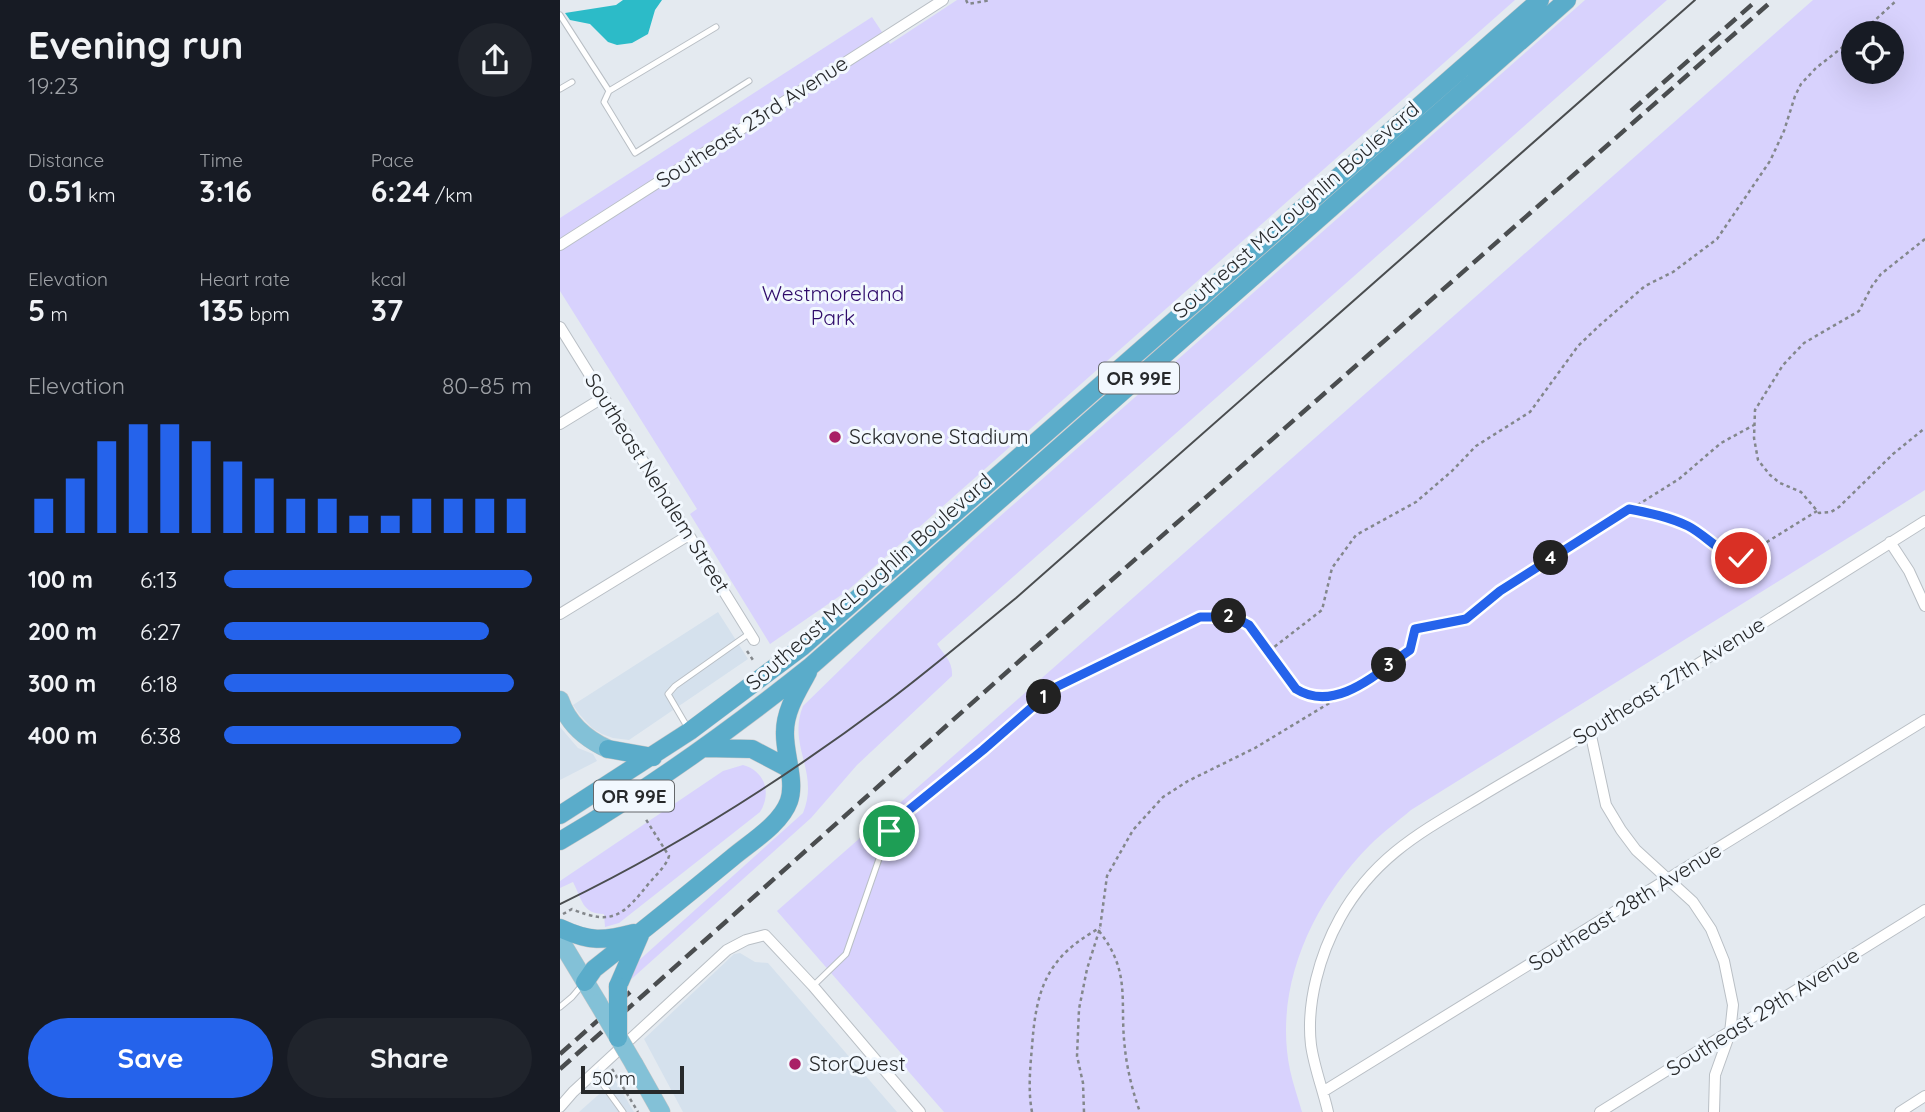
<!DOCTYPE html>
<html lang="en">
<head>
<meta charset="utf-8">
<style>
	:root { --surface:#171b24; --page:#20242c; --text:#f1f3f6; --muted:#9ea1a6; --accent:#2563eb }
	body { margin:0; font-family:Quicksand,sans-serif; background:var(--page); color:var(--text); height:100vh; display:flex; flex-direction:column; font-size:26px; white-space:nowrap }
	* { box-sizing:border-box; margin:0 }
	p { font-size:23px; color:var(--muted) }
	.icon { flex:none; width:38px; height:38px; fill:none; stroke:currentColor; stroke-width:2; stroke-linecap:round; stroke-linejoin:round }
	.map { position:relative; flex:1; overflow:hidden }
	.details { display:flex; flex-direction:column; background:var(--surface); width:560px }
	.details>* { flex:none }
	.fabs { position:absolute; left:1281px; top:21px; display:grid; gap:14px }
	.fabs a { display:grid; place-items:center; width:63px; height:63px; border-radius:50%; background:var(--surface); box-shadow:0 7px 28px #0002; font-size:35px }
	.scale { position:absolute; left:21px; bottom:18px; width:103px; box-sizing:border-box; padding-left:7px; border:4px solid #27292b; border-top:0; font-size:19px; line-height:24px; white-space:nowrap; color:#27292b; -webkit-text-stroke:5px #f2f8fe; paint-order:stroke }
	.pin { position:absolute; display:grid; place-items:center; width:60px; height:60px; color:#fff; margin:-30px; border:4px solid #fff; border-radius:50%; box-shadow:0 2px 7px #0007 }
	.km { position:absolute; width:35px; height:35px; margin:-18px; border-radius:50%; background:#222; color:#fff; font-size:19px; line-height:35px; text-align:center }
	.round { display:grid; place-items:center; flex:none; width:74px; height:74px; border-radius:37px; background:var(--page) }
	.overview { display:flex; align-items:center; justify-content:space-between; height:119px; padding:0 28px }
	h1 { font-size:38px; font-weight:700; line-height:52px }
	.metrics { display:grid; grid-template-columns:repeat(3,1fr); gap:10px; height:119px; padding:7px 28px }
	.metrics div { display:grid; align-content:center }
	.metrics b { font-size:30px; font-weight:700 }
	.metrics small { font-size:19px; font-weight:400 }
	.metrics p { font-size:19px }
	.chart { height:196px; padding:14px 28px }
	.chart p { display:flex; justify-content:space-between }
	.chart svg { width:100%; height:126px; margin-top:7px; stroke:var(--accent); stroke-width:6 }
	.cta { display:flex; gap:14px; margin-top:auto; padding:14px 28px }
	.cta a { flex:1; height:80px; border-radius:42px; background:var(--accent); color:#fff; font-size:28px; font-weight:700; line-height:80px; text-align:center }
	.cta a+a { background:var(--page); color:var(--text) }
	ul { padding:0 28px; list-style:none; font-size:23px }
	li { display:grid; grid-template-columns:112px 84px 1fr; align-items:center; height:52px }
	li i { height:18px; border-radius:9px; background:var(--accent) }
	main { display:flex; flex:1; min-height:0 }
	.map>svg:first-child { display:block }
</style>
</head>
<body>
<main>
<section class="details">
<div class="overview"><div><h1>Evening run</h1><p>19:23</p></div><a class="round"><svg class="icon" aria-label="share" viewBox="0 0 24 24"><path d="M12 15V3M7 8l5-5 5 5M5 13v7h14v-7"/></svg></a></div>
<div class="metrics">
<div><p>Distance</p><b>0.51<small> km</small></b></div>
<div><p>Time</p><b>3:16</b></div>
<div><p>Pace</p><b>6:24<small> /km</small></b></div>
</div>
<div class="metrics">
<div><p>Elevation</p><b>5<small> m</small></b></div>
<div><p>Heart rate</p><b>135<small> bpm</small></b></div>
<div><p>kcal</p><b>37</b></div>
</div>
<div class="chart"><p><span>Elevation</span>80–85 m</p>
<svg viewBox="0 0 160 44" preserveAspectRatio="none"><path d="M5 44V32M15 44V25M25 44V12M35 44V6M45 44V6M55 44V12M65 44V19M75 44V25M85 44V32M95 44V32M105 44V38M115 44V38M125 44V32M135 44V32M145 44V32M155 44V32"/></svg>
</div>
<ul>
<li><b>100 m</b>6:13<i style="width:100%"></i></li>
<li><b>200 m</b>6:27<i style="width:86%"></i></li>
<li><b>300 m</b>6:18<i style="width:94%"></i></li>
<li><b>400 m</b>6:38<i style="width:77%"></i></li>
</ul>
<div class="cta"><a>Save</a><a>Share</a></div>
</section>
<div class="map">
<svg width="1365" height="1112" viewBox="0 0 1365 1112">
	<rect width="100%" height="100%" fill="#e4eaf0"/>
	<path fill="#d5e1ed" d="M158,612L188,659L69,740L53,738L42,734L32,728L20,715L13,705Z
		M0,727L18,748L33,754L37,761L0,780Z
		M180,953L195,962L208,963L337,1112H123L84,1039L174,954Z
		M55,1080L74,1112H19Z"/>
	<path fill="#d8d2fd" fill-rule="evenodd" d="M397,0H955L287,591L210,644L130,514L137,509L0,291V218L312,17L330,44Z
		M1025,0H1107L377,644C384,655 393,661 392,676L297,765L251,818L67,983L76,963L243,813C260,772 227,746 243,706L412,541Z
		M1253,0H1365V490L851,810C837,822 822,833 810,845C752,903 713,988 730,1070C733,1084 738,1098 742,1112H384L342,1064L347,1060L217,911ZM1293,33H1332V72H1293Z
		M183,765C205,771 212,793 200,812L59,923L45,927L44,914C22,914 22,899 13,882L0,888V881L163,771Z"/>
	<path fill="#2cbbc8" d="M63,0H102L95,10L88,34L72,43L57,45L48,42L30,24L10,20L5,13L56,5Z"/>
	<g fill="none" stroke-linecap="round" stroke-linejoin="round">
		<defs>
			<path id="service" d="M0,15L49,91
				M156,27L49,91L44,102L75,153L189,81
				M0,89L12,82
				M129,730L108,694L115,686L190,633
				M253,986L286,954L329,830
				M0,1007L12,997L23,984
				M34,1072L63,1112"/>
			<path id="minor" d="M0,245L383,0
				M0,327L194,640
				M0,424L44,397
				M1330,542L1349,571L1365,606
				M0,614L129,535
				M1030,731L1046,805L1061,830L1076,850L1133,902L1151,929L1164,961L1173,1005L1170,1033L1155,1075L1154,1112
				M764,1091L1365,720
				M0,1107L13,1092L167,950L186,940L205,935L253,986L360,1112
				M768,1112C763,1090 754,1067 751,1045C746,1003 760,954 780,918C814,857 861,832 918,798C956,775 995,753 1033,730C1144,661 1254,590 1365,521
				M1040,1112L1365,910
				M1340,1112L1365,1096"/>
			<path id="primary" d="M0,700C8,724 26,739 48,749
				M0,940L38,1003
				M74,1064L101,1112"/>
			<path id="trunk" d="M145,748L192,749L228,768
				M48,749L93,757
				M0,815L130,731L242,647L980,0
				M0,841C89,789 171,730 251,666L1007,0
				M0,928C30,942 43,941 74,933
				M25,982L34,969C81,932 127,895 173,857C191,842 221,824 229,801C236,781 224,753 225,732C225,710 238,691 248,672
				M58,986L80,935"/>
		</defs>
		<use href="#service" stroke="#b9bfc5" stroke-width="7"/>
		<use href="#minor" stroke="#b9bfc5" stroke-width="12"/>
		<use href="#primary" stroke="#c7c7c8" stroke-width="19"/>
		<use href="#trunk" stroke="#c7c7c8" stroke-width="19"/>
		<path stroke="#83878b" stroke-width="2.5" stroke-dasharray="3.5 3.5" stroke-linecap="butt" d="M406,0L408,4L431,0
			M1301,33L1337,0
			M1365,239L1321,274L1312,286L1299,311L1244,343L1223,365L1195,410L1194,438L1198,460L1210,475L1220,483L1241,492L1259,513L1271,512L1279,507L1333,454L1365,428
			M1069,509C1090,513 1109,517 1128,526C1146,535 1161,555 1181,558L1257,511
			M187,651L193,660
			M709,651L762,610L772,568L796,535L856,502L892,471L916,446L970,412L1018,346L1040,325L1085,286L1113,272L1157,239L1210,161L1224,131L1235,96L1241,84L1256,68L1293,39
			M335,823L344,814L423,750L494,688L517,675L640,617H674L696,632C708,649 718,671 733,686C767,719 822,669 850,650L855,629L907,619L940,591L1119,479L1161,443L1194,425
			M3,914L12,909C54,927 64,914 90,882C97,874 106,866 109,856L85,818
			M539,931C572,973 559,1001 565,1049C567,1069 573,1093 580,1112
			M52,1069L78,1112
			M472,1112C468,1091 470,1069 472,1047C476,990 486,957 540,928
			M524,1112L523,1083L517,1056L519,1009L527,969L540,928L547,876L573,830L603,797L628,781L695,748L781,696"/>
		<use href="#service" stroke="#fff" stroke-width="5"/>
		<use href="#minor" stroke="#fff" stroke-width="10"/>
		<use href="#primary" stroke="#83c1d7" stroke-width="18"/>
		<use href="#trunk" stroke="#5aacca" stroke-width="18"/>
		<path stroke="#4a4d4f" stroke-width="2" d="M0,904C116,848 224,779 327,702C371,669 413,633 456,598L1135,0"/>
		<path stroke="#4a4d4f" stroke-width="4.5" stroke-dasharray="14 7" stroke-linecap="butt" d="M1071,111L1197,0
			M0,1054L70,992
			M0,1069L465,656L1213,0"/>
		<defs>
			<path id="primary-bridge" d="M38,1003L74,1064"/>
			<path id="trunk-bridge" d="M58,986V1038"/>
		</defs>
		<use href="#primary-bridge" stroke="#c7c7c8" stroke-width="19" stroke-linecap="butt"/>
		<use href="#trunk-bridge" stroke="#c7c7c8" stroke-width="19" stroke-linecap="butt"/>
		<use href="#primary-bridge" stroke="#83c1d7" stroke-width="18"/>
		<use href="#trunk-bridge" stroke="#5aacca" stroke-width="18"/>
	</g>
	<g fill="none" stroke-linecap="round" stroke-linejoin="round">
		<defs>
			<path id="route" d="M329,831L344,814L423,750L494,688L640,617H674L689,625L736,689C776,714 818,672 850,650L855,629L906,619L940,591L1069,509C1090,513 1109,517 1128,526C1146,535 1161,555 1181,558"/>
		</defs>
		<use href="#route" stroke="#fff" stroke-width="14"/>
		<use href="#route" stroke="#2563eb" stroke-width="9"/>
	</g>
	<g fill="#a92166" stroke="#f2f8fe" stroke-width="2.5">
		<circle cx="275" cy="437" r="7"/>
		<circle cx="235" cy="1064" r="7"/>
	</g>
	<g text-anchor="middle" stroke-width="6" stroke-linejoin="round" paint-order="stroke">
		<g fill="#f2f8fe" stroke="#64676a" stroke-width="2">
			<rect x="539" y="362.5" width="80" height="31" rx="5"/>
			<rect x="34" y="780.5" width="80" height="31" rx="5"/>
		</g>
		<g font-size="19" font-weight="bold" fill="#27292b">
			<text x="579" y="385">OR 99E</text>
			<text x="74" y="803">OR 99E</text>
		</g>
		<g font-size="21" fill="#27292b" stroke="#f2f8fe">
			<text transform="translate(192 122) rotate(-33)" y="7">Southeast 23rd Avenue</text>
			<text transform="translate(736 210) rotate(-41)" y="7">Southeast McLoughlin Boulevard</text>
			<text transform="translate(97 483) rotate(58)" y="7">Southeast Nehalem Street</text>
			<text transform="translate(309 582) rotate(-41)" y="7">Southeast McLoughlin Boulevard</text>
			<text transform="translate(1109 681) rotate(-32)" y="7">Southeast 27th Avenue</text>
			<text transform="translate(1065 907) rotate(-32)" y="7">Southeast 28th Avenue</text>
			<text transform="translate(1203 1012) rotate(-32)" y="7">Southeast 29th Avenue</text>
		</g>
		<g font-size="21" fill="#2f0b6a" stroke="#f2f8fe">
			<text x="273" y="301">Westmoreland<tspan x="273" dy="24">Park</tspan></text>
		</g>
		<g font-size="21" fill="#27292b" stroke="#f2f8fe" text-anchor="start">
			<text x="289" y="444">Sckavone Stadium</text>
			<text x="249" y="1071">StorQuest</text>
		</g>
	</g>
</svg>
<div class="fabs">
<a><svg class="icon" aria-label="locate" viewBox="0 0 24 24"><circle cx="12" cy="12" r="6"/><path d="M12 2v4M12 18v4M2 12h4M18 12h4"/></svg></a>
</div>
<div class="scale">50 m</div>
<div class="pin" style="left:329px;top:831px;background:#1e9e55"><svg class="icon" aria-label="arrive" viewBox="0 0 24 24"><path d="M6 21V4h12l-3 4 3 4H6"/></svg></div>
<div class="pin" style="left:1181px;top:558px;background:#d93025"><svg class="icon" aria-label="check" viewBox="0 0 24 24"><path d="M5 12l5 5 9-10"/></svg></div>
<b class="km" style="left:484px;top:697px">1</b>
<b class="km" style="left:669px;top:616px">2</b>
<b class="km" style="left:829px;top:665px">3</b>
<b class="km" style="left:991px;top:558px">4</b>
</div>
</main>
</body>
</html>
